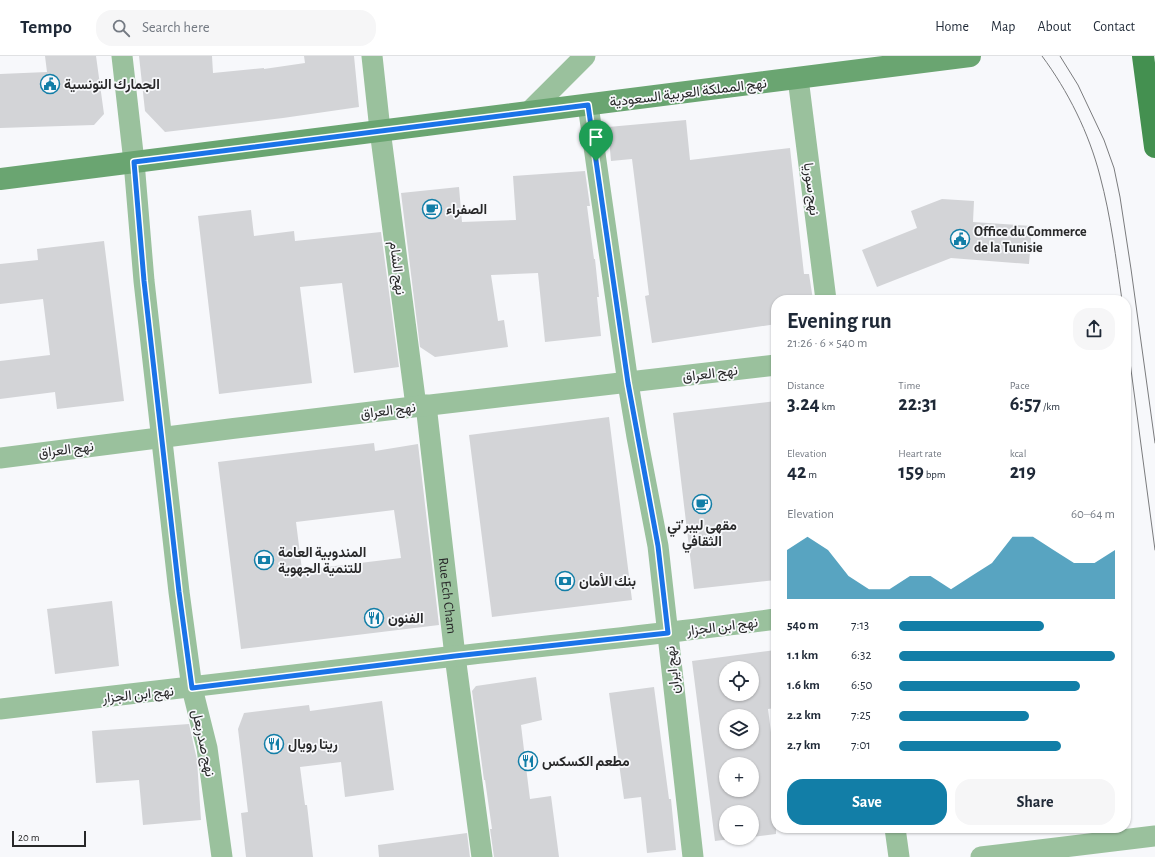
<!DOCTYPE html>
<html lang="en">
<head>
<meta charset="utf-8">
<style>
	:root { --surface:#fff; --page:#f6f6f7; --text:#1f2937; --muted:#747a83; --line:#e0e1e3; --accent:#127ea7 }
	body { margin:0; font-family:"Alegreya Sans",Vazirmatn,sans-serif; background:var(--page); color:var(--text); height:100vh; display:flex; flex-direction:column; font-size:15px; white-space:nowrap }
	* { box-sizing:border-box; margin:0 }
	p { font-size:13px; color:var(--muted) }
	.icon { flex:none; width:22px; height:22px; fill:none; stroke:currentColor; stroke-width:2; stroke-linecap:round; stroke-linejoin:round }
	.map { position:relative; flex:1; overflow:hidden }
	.side { position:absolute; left:771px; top:239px; width:360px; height:538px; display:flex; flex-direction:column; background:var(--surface); border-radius:16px; box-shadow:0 1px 3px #0004 }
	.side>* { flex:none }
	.fabs { position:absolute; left:719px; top:605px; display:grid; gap:8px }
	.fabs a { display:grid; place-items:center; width:40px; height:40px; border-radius:50%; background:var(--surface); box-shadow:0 1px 3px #0004; font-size:20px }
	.scale { position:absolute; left:12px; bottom:10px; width:74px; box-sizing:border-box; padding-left:4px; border:2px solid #282829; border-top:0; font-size:11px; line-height:14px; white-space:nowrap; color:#282829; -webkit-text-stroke:3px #f7f8fb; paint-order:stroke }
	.pin { position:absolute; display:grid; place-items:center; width:34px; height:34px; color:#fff; margin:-41px -17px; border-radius:50% 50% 50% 0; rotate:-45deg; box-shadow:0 0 4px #0007 }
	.pin .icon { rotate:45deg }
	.round { display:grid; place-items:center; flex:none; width:42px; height:42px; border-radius:16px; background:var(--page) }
	.headline { display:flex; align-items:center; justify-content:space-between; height:68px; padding:0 16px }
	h1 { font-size:22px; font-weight:600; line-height:30px }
	.metrics { display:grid; grid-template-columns:repeat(3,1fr); gap:6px; height:68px; padding:4px 16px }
	.metrics div { display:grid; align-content:center }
	.metrics b { font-size:20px; font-weight:600 }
	.metrics small { font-size:11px; font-weight:400 }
	.metrics p { font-size:11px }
	.chart { height:112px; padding:8px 16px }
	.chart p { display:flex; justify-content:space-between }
	.chart svg { width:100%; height:72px; margin-top:4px; fill:var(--accent); opacity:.7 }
	.button { display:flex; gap:8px; margin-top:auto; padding:8px 16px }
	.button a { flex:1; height:46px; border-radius:16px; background:var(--accent); color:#fff; font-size:16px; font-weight:600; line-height:46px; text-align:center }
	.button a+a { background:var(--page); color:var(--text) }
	ul { padding:0 16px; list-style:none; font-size:13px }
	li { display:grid; grid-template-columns:64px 48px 1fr; align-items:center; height:30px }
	li i { height:10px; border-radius:5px; background:var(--accent) }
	header { display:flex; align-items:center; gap:24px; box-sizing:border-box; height:56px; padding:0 20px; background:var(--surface); border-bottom:1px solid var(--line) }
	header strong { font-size:19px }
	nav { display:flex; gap:22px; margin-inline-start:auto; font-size:14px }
	.search { width:280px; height:36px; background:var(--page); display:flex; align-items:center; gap:10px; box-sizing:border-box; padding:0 14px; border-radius:16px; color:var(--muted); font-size:15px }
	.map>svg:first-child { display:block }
</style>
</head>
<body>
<header>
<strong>Tempo</strong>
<div class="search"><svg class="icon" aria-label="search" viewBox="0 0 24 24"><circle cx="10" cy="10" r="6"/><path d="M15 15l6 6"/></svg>Search here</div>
<nav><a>Home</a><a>Map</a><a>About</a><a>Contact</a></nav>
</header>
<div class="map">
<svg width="1155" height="801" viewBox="0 0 1155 801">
	<rect width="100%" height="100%" fill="#f7f8fb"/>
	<path fill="#d3d4d7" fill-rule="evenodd" d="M45,0H96L104,58L94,69L0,72V18L47,16Z
		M139,0H212L213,17L264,12V13L305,7L304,0H354L359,51L283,62L165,76L145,55Z
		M686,64L690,104L790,92L804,218H809L813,244H776V268L652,287L645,240L649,239L632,103L611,105L608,71Z
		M585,115L590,150H587L594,203H595L599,241H597L601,280L545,286L538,217L491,219L498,265L504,264L508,291L435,301L420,291L401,137L459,131L462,166L516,164L513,120Z
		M942,143L974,145L973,166L1032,170L1029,208L951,202L877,231L862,194L917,172L911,155Z
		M251,154L254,180L294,175L295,185L381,176L399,311L354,317L342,227L300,231L312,327L219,338L198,160Z
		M104,185L124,345L57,353L55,336L0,343V305L50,299L43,243L0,248V208L38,204L37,193Z
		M776,345V524L694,533L673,357Z
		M609,361L632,544L492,561L469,379Z
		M374,387L375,395L418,388L439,569L241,593L218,406ZM394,454L401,502L302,514L296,466Z
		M112,545L119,610L55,618L47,553Z
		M776,594V652L768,653L776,715V778L752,781V756H726V782H740L715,785L692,605ZM726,612H752V638H726ZM726,660H752V686H726ZM726,708H752V734H726Z
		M536,621L542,664L521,669L527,719L530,743L551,740L559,801H494L490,773H492L485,724H484L472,635L476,630Z
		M654,631L669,743H671L676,794L647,797L641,741L624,743L609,637Z
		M382,645L394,734L345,741L341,706L300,711L305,749H307L313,801H246L241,757L248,756L238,673L244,657L309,649L310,655Z
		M189,668L197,704L201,764L143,769L139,724L96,727L92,675Z
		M467,777L470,801H379L378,789Z"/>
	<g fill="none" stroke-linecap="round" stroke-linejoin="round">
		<g stroke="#9ac19d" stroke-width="21">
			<path d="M122,0L134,106L144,225L179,536L192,632L207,692L222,801"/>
			<path d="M372,0L380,74L416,350"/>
			<path d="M798,22L826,244"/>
			<path d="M588,49L628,327L637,381L658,490L693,801"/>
			<path d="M529,56L585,0"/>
			<path id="s1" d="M426,349L455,600L482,801"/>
			<path d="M0,402C138,384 275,367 413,351C534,336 655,324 776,309"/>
			<path d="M0,653C152,636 304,618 456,600C563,588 670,577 776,563"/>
			<path d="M895,772L899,801"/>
			<path d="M981,801L1155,780"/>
		</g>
		<path stroke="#6aa571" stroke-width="22" d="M0,123L970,0"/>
		<path stroke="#449050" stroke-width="22" d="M1143,0L1155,91"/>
		<path stroke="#7a7b7d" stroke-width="1" d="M1042,0C1068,35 1089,77 1100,120C1111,161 1116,203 1122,244
			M1060,0L1078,29L1104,84L1114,112L1120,141L1131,213L1155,387
			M1126,276L1155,494"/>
	</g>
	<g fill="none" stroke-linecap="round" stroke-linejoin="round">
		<defs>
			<path id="route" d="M588,49L628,327L658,490L668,577L455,600L192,632L179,536L144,225L134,106Z"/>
		</defs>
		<use href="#route" stroke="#fff" stroke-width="8"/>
		<use href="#route" stroke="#1a73e8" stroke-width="5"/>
	</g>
	<defs>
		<symbol id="civic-ring" viewBox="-11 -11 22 22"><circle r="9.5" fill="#f7f8fb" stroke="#127ea7" stroke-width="1.5"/><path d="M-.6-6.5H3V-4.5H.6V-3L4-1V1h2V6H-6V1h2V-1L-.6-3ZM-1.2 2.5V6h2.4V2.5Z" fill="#127ea7"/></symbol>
		<symbol id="cafe-ring" viewBox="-11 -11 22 22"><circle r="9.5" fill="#f7f8fb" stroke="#127ea7" stroke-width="1.5"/><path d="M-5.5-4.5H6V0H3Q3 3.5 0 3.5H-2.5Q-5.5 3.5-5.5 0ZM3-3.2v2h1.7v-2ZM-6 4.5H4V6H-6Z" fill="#127ea7"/></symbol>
		<symbol id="bank-ring" viewBox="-11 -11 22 22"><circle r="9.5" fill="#f7f8fb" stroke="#127ea7" stroke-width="1.5"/><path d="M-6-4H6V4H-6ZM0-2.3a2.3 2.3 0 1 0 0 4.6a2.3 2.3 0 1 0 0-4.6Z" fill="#127ea7"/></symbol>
		<symbol id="restaurant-ring" viewBox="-11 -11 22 22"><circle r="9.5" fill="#f7f8fb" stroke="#127ea7" stroke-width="1.5"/><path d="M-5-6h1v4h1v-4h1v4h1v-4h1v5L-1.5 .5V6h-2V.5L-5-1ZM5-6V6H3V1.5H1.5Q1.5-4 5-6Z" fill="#127ea7"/></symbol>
	</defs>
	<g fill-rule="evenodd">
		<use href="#civic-ring" x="39" y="17" width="22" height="22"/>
		<use href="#cafe-ring" x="421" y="142" width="22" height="22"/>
		<use href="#civic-ring" x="949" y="172" width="22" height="22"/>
		<use href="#cafe-ring" x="691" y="437" width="22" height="22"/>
		<use href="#bank-ring" x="253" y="493" width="22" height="22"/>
		<use href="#bank-ring" x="554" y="514" width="22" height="22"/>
		<use href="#restaurant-ring" x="363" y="551" width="22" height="22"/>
		<use href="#restaurant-ring" x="263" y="677" width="22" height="22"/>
		<use href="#restaurant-ring" x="517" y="694" width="22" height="22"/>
	</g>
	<g text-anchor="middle" stroke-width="3.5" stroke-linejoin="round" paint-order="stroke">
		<g font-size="14" font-weight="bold" fill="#282829" stroke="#f7f8fb" text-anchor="start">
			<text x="64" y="33">الجمارك التونسية</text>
			<text x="446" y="158">الصفراء</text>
			<text x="974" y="180">Office du Commerce<tspan x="974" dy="16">de la Tunisie</tspan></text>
			<text x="702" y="474" text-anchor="middle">مقهى ليبر'تي<tspan x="702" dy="16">الثقافي</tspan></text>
			<text x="278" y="501">المندوبية العامة<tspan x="278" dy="16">للتنمية الجهوية</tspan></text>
			<text x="579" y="530">بنك الأمان</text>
			<text x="388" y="567">الفنون</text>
			<text x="288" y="693">ريتا رويال</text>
			<text x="542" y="710">مطعم الكسكس</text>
		</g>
		<g font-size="14" fill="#282829" stroke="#f7f8fb">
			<text transform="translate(688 36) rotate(-7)" y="5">نهج المملكة العربية السعودية</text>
			<text transform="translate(812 133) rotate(83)" y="5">نهج سوريا</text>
			<text transform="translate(398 212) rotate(83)" y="5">نهج الشام</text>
			<text transform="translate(710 317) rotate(-7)" y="5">نهج العراق</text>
			<text transform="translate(388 354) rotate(-7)" y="5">نهج العراق</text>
			<text transform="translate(66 393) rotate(-7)" y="5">نهج العراق</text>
			<text dy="5" stroke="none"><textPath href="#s1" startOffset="192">Rue Ech Cham</textPath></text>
			<text transform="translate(722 570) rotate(-7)" y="5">نهج ابن الجزار</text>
			<text transform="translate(672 614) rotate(-96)" y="5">نهج ايران</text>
			<text transform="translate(138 638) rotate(-6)" y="5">نهج ابن الجزار</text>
			<text transform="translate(204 687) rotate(78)" y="5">نهج صدربعل</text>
		</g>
	</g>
</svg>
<div class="fabs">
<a><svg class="icon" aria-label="locate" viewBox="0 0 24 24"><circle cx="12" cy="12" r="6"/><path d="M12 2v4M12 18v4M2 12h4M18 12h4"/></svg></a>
<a><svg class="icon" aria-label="layers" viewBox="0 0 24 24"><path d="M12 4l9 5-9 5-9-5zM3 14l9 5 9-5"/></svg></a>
<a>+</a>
<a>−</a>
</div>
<div class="scale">20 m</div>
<div class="pin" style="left:596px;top:105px;background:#1e9e55"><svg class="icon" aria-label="arrive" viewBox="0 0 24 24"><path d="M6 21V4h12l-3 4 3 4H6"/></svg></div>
<section class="side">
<div class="headline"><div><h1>Evening run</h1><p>21:26 · 6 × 540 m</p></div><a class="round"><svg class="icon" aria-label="share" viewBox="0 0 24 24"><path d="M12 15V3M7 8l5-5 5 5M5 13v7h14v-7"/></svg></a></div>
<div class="metrics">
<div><p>Distance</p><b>3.24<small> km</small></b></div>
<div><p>Time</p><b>22:31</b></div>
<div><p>Pace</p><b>6:57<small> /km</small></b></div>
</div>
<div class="metrics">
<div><p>Elevation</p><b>42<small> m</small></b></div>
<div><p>Heart rate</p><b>159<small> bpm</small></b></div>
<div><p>kcal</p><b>219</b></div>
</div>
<div class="chart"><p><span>Elevation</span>60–64 m</p>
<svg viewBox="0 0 160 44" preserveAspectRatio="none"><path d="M0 44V14L10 6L20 14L30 30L40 38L50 38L60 30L70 30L80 38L90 30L100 22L110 6L120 6L130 14L140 22L150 22L160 14V44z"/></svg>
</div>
<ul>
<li><b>540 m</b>7:13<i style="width:67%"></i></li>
<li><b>1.1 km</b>6:32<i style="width:100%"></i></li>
<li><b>1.6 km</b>6:50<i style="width:84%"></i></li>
<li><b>2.2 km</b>7:25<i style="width:60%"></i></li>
<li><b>2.7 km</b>7:01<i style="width:75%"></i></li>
</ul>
<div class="button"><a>Save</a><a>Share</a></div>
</section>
</div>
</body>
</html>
